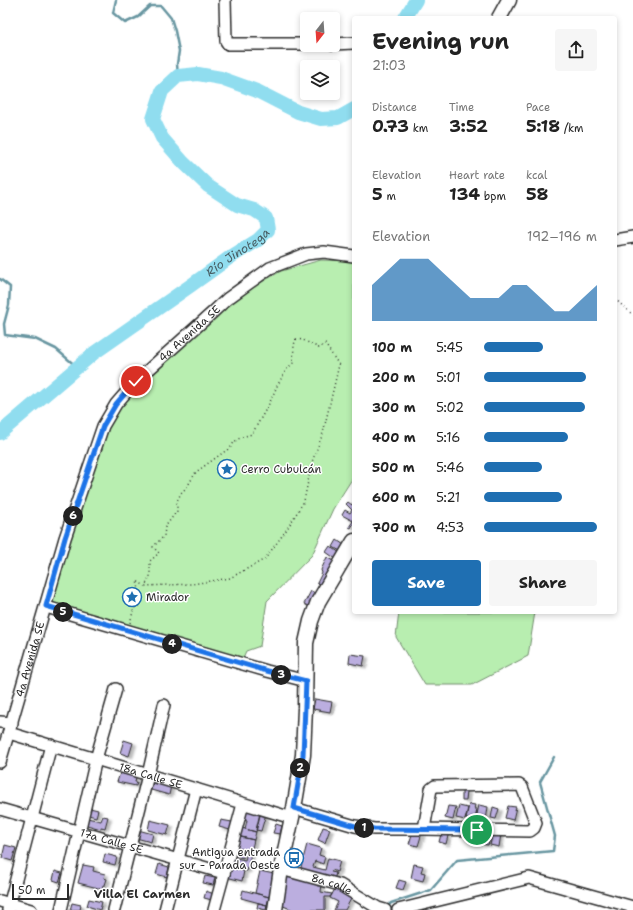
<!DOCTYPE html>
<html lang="en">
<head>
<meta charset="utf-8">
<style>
	:root { --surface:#fff; --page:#f6f6f6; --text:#222; --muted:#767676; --accent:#1f6fb2 }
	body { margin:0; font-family:"Shantell Sans",sans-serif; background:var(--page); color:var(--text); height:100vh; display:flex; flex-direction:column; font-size:15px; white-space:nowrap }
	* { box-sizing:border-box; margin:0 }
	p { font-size:13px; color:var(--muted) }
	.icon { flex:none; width:22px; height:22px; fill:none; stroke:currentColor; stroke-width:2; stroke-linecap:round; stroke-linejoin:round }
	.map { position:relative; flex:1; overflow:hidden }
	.drawer { position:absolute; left:352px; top:16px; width:265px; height:598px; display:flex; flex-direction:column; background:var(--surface); border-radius:4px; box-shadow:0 2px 6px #0003 }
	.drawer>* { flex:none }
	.needle { width:26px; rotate:197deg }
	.buttons { position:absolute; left:300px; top:12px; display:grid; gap:8px }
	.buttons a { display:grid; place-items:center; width:40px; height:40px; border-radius:4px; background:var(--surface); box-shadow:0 2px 6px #0003; font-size:20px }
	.scale { position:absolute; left:12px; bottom:10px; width:57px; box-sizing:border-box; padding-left:4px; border:2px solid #2b2b2b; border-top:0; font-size:11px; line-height:14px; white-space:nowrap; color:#2b2b2b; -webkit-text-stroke:3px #fff; paint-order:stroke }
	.pin { position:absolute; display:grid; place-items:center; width:34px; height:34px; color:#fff; margin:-17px; border:2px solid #fff; border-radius:50%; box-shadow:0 1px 4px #0007 }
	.km { position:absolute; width:20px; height:20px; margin:-10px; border-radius:50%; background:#222; color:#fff; font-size:11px; line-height:20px; text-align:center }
	.round { display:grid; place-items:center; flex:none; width:42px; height:42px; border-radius:4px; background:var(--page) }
	.head { display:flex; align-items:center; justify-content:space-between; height:68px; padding:0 20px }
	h1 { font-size:22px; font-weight:700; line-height:30px }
	.figures { display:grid; grid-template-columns:repeat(3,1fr); gap:6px; height:68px; padding:4px 20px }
	.figures div { display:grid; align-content:center }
	.figures b { font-size:17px; font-weight:700 }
	.figures small { font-size:11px; font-weight:400 }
	.figures p { font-size:11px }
	.chart { height:112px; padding:8px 20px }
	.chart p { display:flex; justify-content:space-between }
	.chart svg { width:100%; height:72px; margin-top:4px; fill:var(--accent); opacity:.7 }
	.button { display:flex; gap:8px; margin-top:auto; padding:8px 20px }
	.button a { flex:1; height:46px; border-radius:4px; background:var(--accent); color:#fff; font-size:16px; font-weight:700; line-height:46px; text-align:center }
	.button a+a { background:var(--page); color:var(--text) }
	ul { padding:0 20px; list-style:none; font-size:13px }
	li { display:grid; grid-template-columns:64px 48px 1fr; align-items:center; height:30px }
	li i { height:10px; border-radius:5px; background:var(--accent) }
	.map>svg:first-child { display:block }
</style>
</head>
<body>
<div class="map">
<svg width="633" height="910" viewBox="0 0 633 910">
	<defs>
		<filter id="shadow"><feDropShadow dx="3.5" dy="2" stdDeviation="1" flood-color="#0004"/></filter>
	</defs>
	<rect width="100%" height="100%" fill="#fff"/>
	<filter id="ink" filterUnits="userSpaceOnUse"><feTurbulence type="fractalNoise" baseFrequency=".025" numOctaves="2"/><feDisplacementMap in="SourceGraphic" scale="8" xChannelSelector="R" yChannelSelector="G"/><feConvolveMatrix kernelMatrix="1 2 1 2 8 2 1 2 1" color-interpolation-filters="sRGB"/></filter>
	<g filter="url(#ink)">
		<path fill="#b8eeb0" stroke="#728c6e" d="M321,260L354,261V472L352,479L333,509L312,555L267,601L260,646L246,651L241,662L47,605L104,427L136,382L241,294L281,271Z
			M399,612H535L528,656L472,685H425L396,637Z"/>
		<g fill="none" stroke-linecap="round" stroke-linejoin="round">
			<path stroke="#6896a1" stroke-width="2.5" d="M116,0L113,13L125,23L138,17L150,6H161L171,18L175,31L179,51L177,64L178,76
				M0,279L10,287L9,305L4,324L5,335L35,339L56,349L77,367
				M387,907L391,903L431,890L457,860L553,851L555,836L540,782L554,757"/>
			<g stroke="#90ddef" stroke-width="14">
				<path d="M405,18L416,0"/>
				<path id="s1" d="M0,433L94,353L190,286L229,258L258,240L268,230L266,218L254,210L237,205L208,186L183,162L162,138L153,119L162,91L178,76L198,74L221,78L257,91L298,112L321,119L338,118L354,109"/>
			</g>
		</g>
		<path fill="#bbaedf" stroke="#2b2b2b" filter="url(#shadow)" d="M348,502L352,505L354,502V523L351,528L349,527L353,521L342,515L345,510L350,513L352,510L346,504Z
			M337,540L344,545V553L333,547Z
			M330,546L340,553L336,559L326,552Z
			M327,557L336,562L324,586L317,583L322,573L321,570Z
			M311,591L319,595L312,608L304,604Z
			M350,654L365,656L363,666L349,663Z
			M315,699L332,702L330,712L313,709Z
			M124,740L133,743L129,756L120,753Z
			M120,773L136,777L135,782H137L136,786L117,782Z
			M153,782L171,786L169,795L151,790Z
			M462,791H467L466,801H462Z
			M469,804L475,805L474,809H477L475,820L466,819Z
			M479,805L488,807L486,821L476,819Z
			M448,806L456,807L453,820L445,818Z
			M459,806L468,808L465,820L456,818Z
			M508,806L516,807L513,820L505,818Z
			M244,807L261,811L256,832L245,829L247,820L241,818Z
			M493,807L499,809L496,819L491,818Z
			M90,808L98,810L96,817L88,815Z
			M260,813L266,814L261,831L256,830Z
			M103,816L108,817L105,828L101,827V829L87,825V818L101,821Z
			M150,820L170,825L167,835L148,830Z
			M221,820L232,822L230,830L219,827Z
			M276,824L282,826L280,834L273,833Z
			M323,827L330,829L325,843L318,840Z
			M242,828L256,832L254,840L240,837Z
			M138,830L153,834L151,842L136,838Z
			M442,830L449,832L446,844L439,842Z
			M413,831L422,833L418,846L409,844Z
			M483,832L491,834L488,845L481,844Z
			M493,832L501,834L499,847L490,845Z
			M238,836L254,840L251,852L235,848Z
			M307,844L321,848L319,855L325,857L323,864L315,861L313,867L325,870L328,858L340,861L337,872L332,870L331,872L336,873L334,880L300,871Z
			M5,845L16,848L12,861L2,858Z
			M234,847L245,850L243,858L232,855Z
			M247,852L251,854L247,871L229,867L231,857L245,860Z
			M105,854L117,857L115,865L103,862Z
			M159,864L169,867L167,877L156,874Z
			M414,864L423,866L421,872L425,873L423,881L411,878Z
			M83,865L94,867L93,871L105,874L104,878L107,879L105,885H103L102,889L78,883Z
			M229,867L244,871L242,881L226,877Z
			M55,871L62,873L59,882L53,880Z
			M260,871L274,874L269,897L255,893Z
			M205,876L215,878L213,885L203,883Z
			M286,876L322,884L321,892L332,894L330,897H325V910H293L281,905Z
			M399,880L406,882L403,890L396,888Z
			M335,889L352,897L345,910H334L338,902L330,898Z
			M243,890L269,897L267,905L241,898Z
			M206,891L214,894L212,900L204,898Z
			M89,899L102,902L100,910L87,906Z
			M72,903L81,905L80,910H70Z
			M258,903L267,905L266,910L257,908Z"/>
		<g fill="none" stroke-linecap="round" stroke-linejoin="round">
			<defs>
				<g id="minor">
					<path d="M225,0L226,41L228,44H307"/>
					<path d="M333,44L354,43"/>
					<path d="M615,240L633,237"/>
					<path d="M46,607L267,671L306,681"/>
					<path d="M0,722L12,723"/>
					<path id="s2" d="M9,733L292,818"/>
					<path id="s3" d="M0,762L65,538L103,426L116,404L136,381L212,313L227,299L270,268L306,254L324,252L354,256"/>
					<path d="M294,808L355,826L374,829H424L530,831L534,828L536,823L522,787L519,785L435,786L431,789L424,829"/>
					<path id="s4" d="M0,809L224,873"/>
					<path id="s5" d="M281,869L340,885L378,908L385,910"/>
					<path d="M0,901L31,910"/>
					<path d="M8,910L51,745"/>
					<path d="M61,910L96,759L116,689"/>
					<path d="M114,910L148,775L164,705"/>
					<path d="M165,910L196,789"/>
					<path d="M214,910L243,804"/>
					<path d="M398,910L529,878L633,907"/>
				</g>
				<path id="major" d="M499,18L509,0
					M275,910L281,869L294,808L303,755L305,708L306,643L311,621L318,602L354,541"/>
			</defs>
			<use href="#minor" stroke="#2b2b2b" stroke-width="14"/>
			<use href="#major" stroke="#2b2b2b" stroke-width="17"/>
			<path stroke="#2b2b2b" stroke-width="1.5" stroke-dasharray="1 3" stroke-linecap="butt" d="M615,299L633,315
				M296,339L303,340L319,348L325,344L339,365L323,433L312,462L304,501L287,529L265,559L230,578L192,584L145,586L150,577V561L159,553L153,547L164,536L165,527L177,511V501L181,493L187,487L196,472L231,447C236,438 242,437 252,434L270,402L278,384L287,369L293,363L294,345Z
				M130,623L134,608L139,606L141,598L137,581L145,586"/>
			<use href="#minor" stroke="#fff" stroke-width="11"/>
			<use href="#major" stroke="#fff" stroke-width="14"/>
		</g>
	</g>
	<g fill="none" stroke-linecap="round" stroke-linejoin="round" filter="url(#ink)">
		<defs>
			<path id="route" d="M136,381L116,404L103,426L65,538L46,606L267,671L306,681L303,755L294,808L355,826L374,829L477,830"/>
		</defs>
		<use href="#route" stroke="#fff" stroke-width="8"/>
		<use href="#route" stroke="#1a73e8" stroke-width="5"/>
	</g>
	<defs>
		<symbol id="sight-ring" viewBox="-11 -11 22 22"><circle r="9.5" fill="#fff" stroke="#1f6fb2" stroke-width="1.5"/><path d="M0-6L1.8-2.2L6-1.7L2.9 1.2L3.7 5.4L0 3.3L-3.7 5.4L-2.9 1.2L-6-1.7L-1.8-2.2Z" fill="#1f6fb2"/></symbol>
		<symbol id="bus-ring" viewBox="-11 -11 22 22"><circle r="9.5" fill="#fff" stroke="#1f6fb2" stroke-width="1.5"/><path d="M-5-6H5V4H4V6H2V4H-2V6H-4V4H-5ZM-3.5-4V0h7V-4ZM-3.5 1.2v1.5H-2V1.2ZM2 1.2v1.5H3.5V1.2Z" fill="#1f6fb2"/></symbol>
	</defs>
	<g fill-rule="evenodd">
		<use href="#sight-ring" x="216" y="458" width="22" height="22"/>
		<use href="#sight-ring" x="121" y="586" width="22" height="22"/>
		<use href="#bus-ring" x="283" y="847" width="22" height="22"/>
	</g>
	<g text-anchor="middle" stroke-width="3" stroke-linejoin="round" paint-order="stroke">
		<g font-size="11" fill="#2b2b2b" stroke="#fff">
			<text dy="4" stroke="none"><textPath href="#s3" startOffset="479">4a Avenida SE</textPath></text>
			<text dy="4" stroke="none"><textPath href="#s3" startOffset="107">4a Avenida SE</textPath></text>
			<text dy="4" stroke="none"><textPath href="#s2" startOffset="148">18a Calle SE</textPath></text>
			<text dy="4" stroke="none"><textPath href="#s4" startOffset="116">17a Calle SE</textPath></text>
			<text dy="4" stroke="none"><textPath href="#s5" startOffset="53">8a calle</textPath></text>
		</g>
		<g font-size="11" fill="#2b2b2b" stroke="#fff" text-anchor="start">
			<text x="241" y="473">Cerro Cubulcán</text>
			<text x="146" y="601">Mirador</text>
			<text x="280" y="856" text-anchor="end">Antigua entrada<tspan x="280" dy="13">sur - Parada Oeste</tspan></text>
		</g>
		<g font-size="12" font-style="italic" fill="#496066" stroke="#fff">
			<text dy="4" stroke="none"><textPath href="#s1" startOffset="299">Río Jinotega</textPath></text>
		</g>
		<g font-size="12" font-weight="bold" fill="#2b2b2b" stroke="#fff">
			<text x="142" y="898">Villa El Carmen</text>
		</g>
	</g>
</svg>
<div class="buttons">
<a><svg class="needle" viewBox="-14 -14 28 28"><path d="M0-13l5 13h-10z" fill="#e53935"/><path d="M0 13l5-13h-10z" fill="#767676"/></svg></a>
<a><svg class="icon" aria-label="layers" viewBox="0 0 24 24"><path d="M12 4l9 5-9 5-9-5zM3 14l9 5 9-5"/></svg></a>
</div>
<div class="scale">50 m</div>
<div class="pin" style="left:477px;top:830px;background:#1e9e55"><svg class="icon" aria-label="arrive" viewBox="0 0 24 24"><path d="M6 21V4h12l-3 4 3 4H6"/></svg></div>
<div class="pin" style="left:136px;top:381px;background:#d93025"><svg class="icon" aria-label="check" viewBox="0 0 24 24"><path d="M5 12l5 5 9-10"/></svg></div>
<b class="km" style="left:364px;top:828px">1</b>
<b class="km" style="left:300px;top:768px">2</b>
<b class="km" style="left:281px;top:675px">3</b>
<b class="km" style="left:172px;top:644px">4</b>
<b class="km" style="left:63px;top:612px">5</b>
<b class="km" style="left:73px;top:516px">6</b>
<section class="drawer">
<div class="head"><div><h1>Evening run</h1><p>21:03</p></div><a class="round"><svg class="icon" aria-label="share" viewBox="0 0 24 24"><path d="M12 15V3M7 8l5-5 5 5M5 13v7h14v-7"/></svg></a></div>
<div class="figures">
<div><p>Distance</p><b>0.73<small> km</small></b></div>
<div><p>Time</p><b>3:52</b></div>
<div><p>Pace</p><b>5:18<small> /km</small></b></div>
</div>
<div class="figures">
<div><p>Elevation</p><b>5<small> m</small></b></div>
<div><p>Heart rate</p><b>134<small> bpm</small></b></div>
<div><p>kcal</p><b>58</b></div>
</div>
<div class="chart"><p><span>Elevation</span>192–196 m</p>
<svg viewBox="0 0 160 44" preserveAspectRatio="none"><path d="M0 44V22L10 14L20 6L30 6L40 6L50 14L60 22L70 30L80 30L90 30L100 22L110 22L120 30L130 38L140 38L150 30L160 22V44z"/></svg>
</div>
<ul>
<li><b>100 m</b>5:45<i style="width:52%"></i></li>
<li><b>200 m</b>5:01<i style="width:90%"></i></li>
<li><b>300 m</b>5:02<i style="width:89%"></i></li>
<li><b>400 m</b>5:16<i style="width:74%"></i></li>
<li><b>500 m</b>5:46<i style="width:51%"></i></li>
<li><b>600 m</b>5:21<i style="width:69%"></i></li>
<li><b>700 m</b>4:53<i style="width:100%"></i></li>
</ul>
<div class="button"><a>Save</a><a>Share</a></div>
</section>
</div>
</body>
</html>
